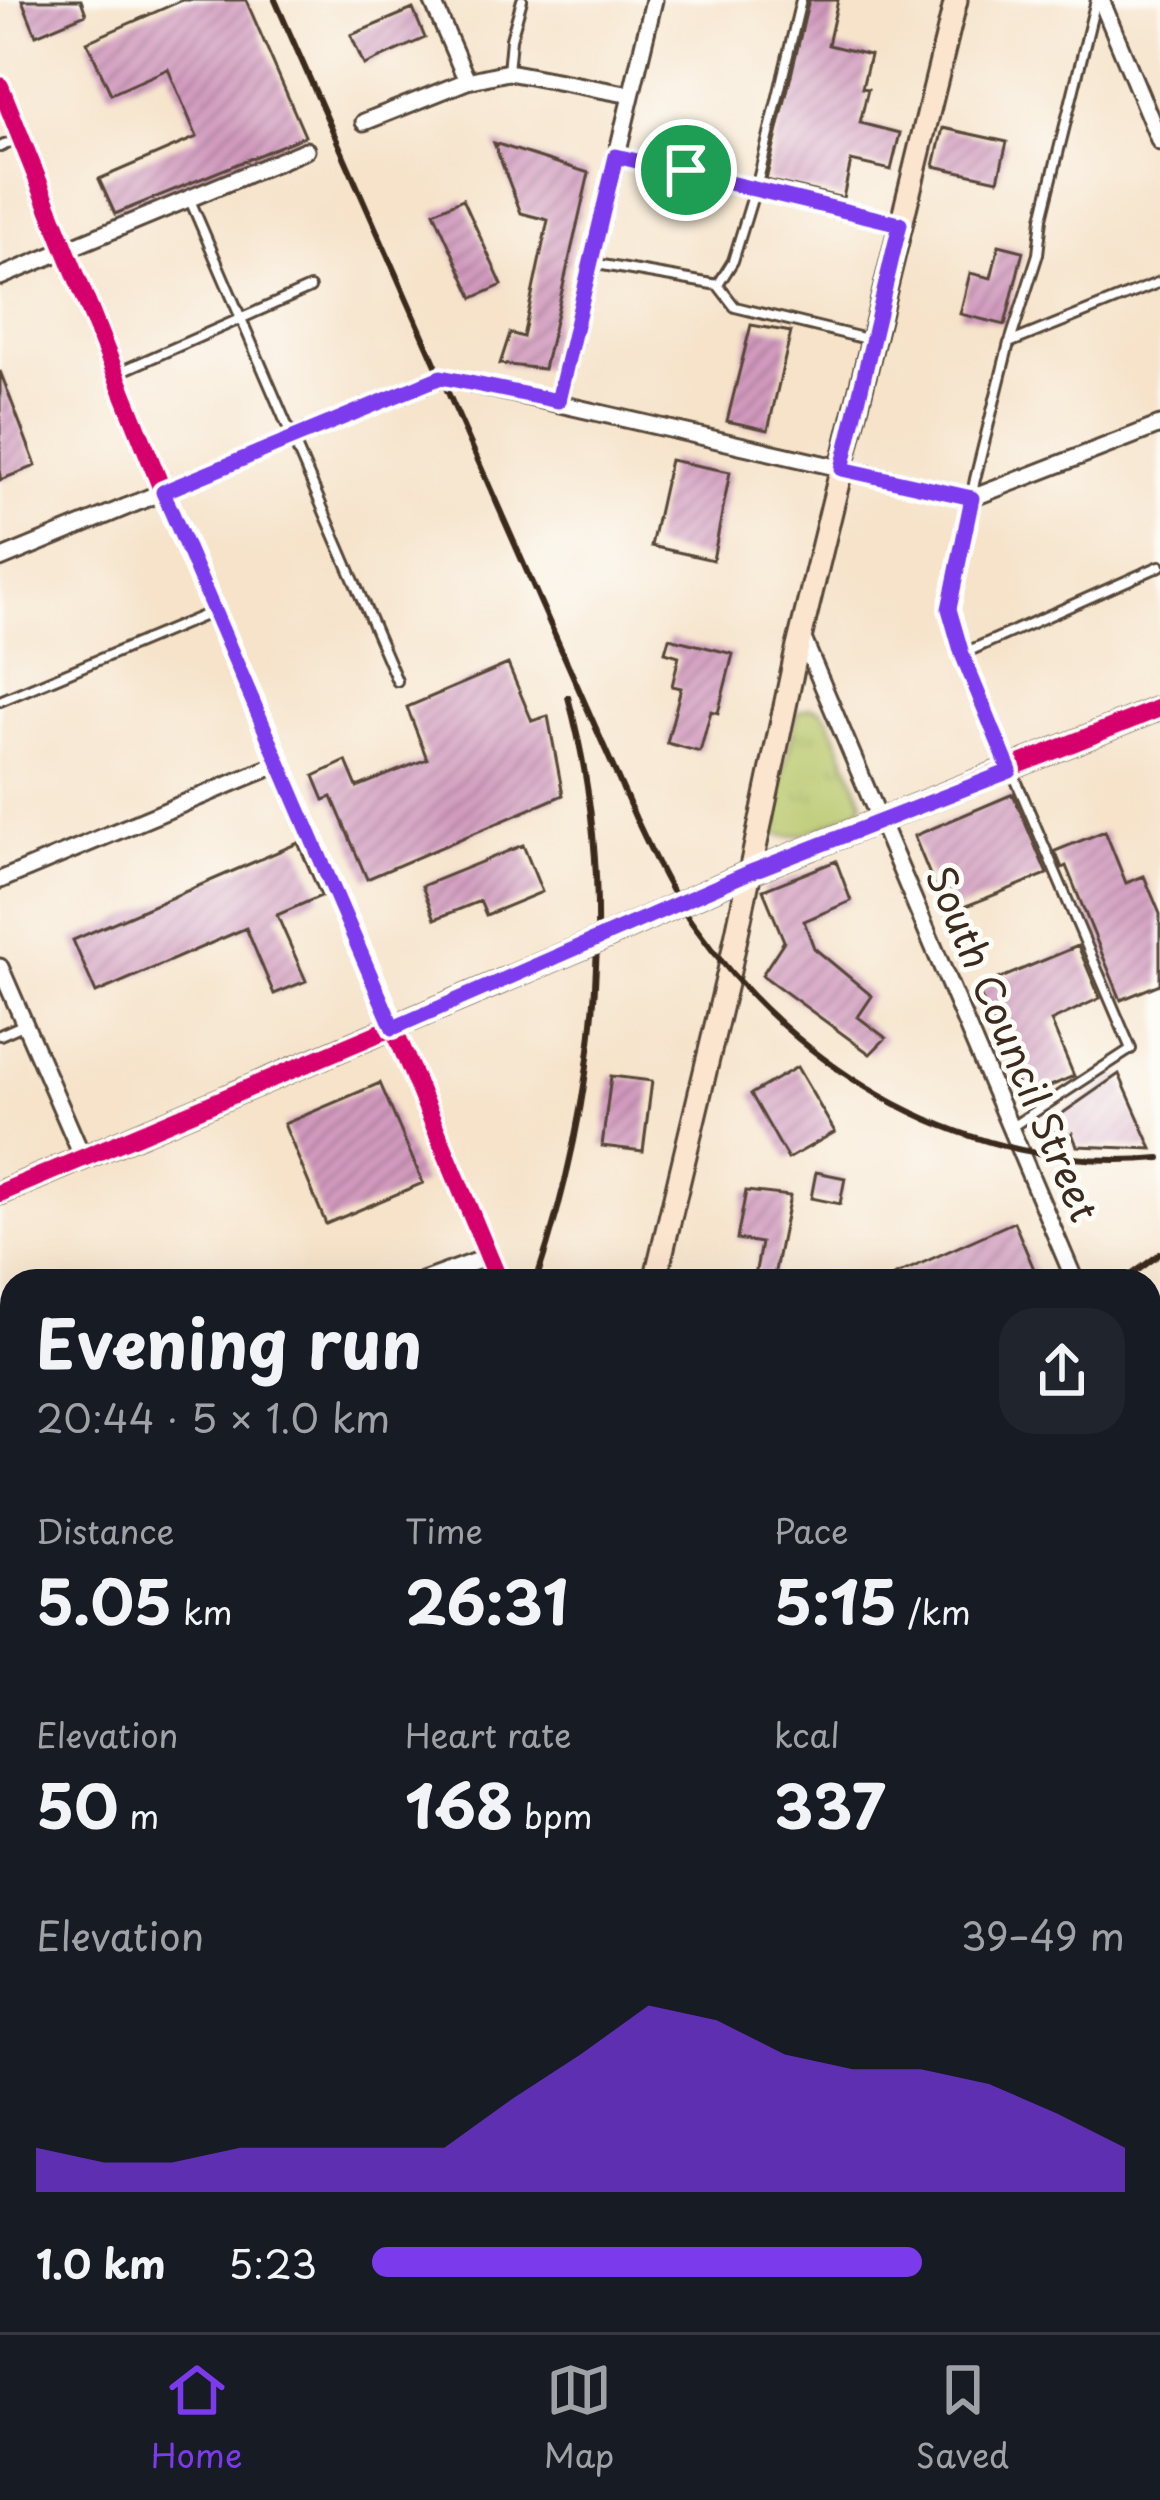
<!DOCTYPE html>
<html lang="en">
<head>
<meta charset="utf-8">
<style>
	:root { --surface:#171b24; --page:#20242c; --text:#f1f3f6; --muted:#9ea1a6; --line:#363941; --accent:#7c3aed }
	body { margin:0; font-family:"Playpen Sans",sans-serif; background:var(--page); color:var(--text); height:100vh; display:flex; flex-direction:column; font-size:45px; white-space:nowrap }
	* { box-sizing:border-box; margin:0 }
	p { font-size:39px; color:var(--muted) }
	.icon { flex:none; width:66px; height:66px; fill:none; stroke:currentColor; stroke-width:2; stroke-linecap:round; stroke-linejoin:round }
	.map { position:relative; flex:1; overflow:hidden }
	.panel { position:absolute; left:0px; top:1269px; width:1161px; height:1065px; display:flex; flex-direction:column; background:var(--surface); border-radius:36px 36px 0 0; box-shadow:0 12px 48px #0002 }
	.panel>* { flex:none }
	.pin { position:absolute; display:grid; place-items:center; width:102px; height:102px; color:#fff; margin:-51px; border:6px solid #fff; border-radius:50%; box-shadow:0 3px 12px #0007 }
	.round { display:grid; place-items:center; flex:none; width:126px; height:126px; border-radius:36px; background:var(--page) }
	.overview { display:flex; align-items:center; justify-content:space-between; height:204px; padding:0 36px }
	h1 { font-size:66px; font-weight:700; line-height:90px }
	.figures { display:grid; grid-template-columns:repeat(3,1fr); gap:18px; height:204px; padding:12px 36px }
	.figures div { display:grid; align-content:center }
	.figures b { font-size:60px; font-weight:700 }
	.figures small { font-size:33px; font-weight:400 }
	.figures p { font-size:33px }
	.chart { height:336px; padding:24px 36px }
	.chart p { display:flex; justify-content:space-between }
	.chart svg { width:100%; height:216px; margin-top:12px; fill:var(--accent); opacity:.7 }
	ul { padding:0 36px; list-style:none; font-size:39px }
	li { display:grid; grid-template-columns:192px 144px 1fr; align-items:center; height:90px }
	li i { height:30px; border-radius:15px; background:var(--accent) }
	.menu { display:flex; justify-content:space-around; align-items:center; height:168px; border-top:3px solid var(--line); background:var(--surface); font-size:33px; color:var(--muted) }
	.menu a { display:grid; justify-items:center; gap:6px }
	.menu .current { color:var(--accent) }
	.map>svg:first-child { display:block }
</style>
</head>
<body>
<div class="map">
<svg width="1160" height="2332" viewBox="0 0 1160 2332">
	<defs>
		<pattern id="park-tufts" width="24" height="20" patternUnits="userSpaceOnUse" patternTransform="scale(3)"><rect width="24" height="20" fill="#b7c669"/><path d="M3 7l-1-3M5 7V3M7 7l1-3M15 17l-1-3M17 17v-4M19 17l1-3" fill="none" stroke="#9eaa5b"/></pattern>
		<pattern id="building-hatch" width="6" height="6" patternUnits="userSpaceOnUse" patternTransform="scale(3)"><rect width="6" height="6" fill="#d19abe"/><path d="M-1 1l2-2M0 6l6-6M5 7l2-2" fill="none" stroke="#ab7e9a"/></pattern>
	</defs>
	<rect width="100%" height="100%" fill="#fdfcf7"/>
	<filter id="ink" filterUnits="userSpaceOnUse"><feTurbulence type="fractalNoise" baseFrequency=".00833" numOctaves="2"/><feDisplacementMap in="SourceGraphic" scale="24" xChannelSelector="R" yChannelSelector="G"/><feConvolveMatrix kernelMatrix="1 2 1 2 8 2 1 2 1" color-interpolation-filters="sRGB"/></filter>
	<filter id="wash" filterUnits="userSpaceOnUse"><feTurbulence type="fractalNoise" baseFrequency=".004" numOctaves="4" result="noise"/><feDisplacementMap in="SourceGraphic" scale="48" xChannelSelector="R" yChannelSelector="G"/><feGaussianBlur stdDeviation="2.7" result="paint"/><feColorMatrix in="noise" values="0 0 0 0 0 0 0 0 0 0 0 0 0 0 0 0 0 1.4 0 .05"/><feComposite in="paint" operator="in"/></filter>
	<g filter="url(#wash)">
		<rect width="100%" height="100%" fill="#f6e3ca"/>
		<path fill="url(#park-tufts)" stroke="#797844" stroke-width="3" d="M811,707L821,710L829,719L863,801L860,808C834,820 799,845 772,833L770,824L798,712Z"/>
		<g id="blocks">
			<path fill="url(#building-hatch)" d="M22,0H81L86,14L36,35Z
				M183,0H246L305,136L115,214L99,179L197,137L168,69L111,94L87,42Z
				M809,0H838L828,45L870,55L862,88L868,89L860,123L900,133L891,170L851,161L843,198L766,180Z
				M413,9L425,38L364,65L351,35Z
				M943,128L1007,142L998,180L934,166Z
				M494,143L589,173L544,369L500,364L510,333L523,337L548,220L521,213Z
				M463,199L502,285L473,298L434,212Z
				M999,245L1023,251L1005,325L960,314L970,273L991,278Z
				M751,325L791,332L768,430L727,421Z
				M0,371L36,466L0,480Z
				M670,460L730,472L713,560L651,546Z
				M669,638L733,654L718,713L711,711L700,752L667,743L681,688L672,686L679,656L665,652Z
				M508,664L532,721L548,716L563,795L367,879L332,797L324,800L314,776L346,761L357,787L427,759L407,707Z
				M1013,794L1047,874L946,914L914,836Z
				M1105,831L1126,883L1144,876L1160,914V984L1121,1000L1066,866L1062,868L1055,851Z
				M298,843L321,896L277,915L306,981L274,994L246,928L96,993L73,940Z
				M523,845L542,892L486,915L480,901L435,919L422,886Z
				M836,861L851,901L804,921L814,948L872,996L858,1017L886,1038L870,1054L762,975L784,941L763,890Z
				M1078,946L1100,998L1051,1021L1074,1076L1023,1098L977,988Z
				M797,1067L835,1132L788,1159L751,1094Z
				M1119,1074L1152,1149L1077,1146L1072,1133L1061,1140L1053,1127L1063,1121L1060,1115Z
				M611,1076L652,1081L643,1151L602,1146Z
				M380,1083L423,1183L326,1224L284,1124Z
				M816,1172L845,1178L840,1204L811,1198Z
				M746,1191L790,1196L773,1281H754L761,1243L737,1239Z
				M1014,1222L1039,1281H882Z"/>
		</g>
	</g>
	<g filter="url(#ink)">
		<use href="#blocks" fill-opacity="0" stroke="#574638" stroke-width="3"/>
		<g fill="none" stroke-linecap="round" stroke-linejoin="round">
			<defs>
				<path id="lane" d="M508,72L511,39L522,0
					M0,147L20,138
					M190,200L397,681
					M591,263L718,285L735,307L871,340
					M718,285L733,261L759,176L801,0
					M1010,342L1038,254L1042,218L1096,0
					M115,374L310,288
					M962,654L949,609L975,479L1009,343L1160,282
					M0,701L215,611
					M0,1035L25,1024
					M1010,1128L1131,1049L962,654L1160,566
					M1149,1897L1160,1893
					M1149,2150L1160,2146"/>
				<path id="street" d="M432,0L467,81
					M1101,0L1160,142
					M0,86L163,492L382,1000L499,1281
					M364,122L467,81L508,72L631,95
					M616,156L900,224
					M0,277L306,150
					M558,401L654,0
					M0,559L441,377L972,498L1160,425
					M801,634L1075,1281
					M0,880L281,763
					M0,967L83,1158
					M422,1281L488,1257
					M1149,1454L1160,1481
					M0,1459L12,1454
					M1149,1749L1160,1742
					M1149,2027L1160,2022
					M1149,2303L1160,2299
					M1074,2332L1100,2322"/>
				<path id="secondary" d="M0,1193L597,941L748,873L1160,708
					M655,1281L729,971L795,659L956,0
					M0,2256L12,2282
					M29,2322L33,2332
					M934,2322L938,2332
					M50,2332L69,2322"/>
			</defs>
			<use href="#lane" stroke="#574638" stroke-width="14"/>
			<use href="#street" stroke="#574638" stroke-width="21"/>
			<use href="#secondary" stroke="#574638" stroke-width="27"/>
			<use href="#lane" stroke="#fff" stroke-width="8"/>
			<use href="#street" stroke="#fff" stroke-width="15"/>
			<use href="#secondary" stroke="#fce5cf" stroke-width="21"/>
			<path stroke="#3b2a1e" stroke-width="6" d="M275,0L636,819C653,854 669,891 692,923C799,1074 971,1176 1160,1158
				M536,1281C598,1096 620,887 568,697
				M1123,1281L1160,1254
				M1149,1702L1160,1694
				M0,2038L12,2023
				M0,2116L12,2107
				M0,2198L12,2191"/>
			<defs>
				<path id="cycleway" d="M0,86L163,492L382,1000L499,1281
					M0,1193L597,941L748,873L1160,708"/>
			</defs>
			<use href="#cycleway" stroke="#fdfcf7" stroke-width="26"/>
			<use href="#cycleway" stroke="#d6006c" stroke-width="18"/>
		</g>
	</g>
	<g fill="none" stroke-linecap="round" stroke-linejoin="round" filter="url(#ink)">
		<defs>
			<path id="route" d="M616,156L900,224L842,469L972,498L949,609L962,654L1010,771L748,873L393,1028L163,492L441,377L558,401Z"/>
		</defs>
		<use href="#route" stroke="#fff" stroke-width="24"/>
		<use href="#route" stroke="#7c3aed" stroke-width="15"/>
	</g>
	<g text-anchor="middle" stroke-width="10" stroke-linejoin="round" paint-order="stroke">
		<g font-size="39" fill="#3b2a1e" stroke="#fdfcf7">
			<text transform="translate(1012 1044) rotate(67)" y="14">South Council Street</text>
		</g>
	</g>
</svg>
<div class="pin" style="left:686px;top:170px;background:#1e9e55"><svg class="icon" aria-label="arrive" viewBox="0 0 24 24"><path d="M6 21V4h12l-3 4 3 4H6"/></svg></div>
<section class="panel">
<div class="overview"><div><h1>Evening run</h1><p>20:44 · 5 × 1.0 km</p></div><a class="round"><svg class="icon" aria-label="share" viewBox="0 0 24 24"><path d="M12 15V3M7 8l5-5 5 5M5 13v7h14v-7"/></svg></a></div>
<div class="figures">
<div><p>Distance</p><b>5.05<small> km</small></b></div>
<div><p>Time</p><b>26:31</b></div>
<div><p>Pace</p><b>5:15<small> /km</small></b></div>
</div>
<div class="figures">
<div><p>Elevation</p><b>50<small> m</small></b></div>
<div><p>Heart rate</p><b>168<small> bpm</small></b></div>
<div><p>kcal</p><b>337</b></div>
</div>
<div class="chart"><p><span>Elevation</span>39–49 m</p>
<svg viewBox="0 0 160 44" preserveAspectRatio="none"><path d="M0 44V35L10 38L20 38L30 35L40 35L50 35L60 35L70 25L80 16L90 6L100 9L110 16L120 19L130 19L140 22L150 28L160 35V44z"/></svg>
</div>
<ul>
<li><b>1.0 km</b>5:23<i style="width:73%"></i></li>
</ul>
</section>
</div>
<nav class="menu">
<a class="current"><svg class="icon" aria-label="home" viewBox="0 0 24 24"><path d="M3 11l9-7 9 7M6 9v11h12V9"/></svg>Home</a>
<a><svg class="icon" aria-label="map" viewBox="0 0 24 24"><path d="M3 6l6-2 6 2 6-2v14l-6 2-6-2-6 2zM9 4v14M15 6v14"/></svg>Map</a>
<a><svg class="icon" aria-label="saved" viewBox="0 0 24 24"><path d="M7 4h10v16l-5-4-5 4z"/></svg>Saved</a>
</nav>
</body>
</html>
